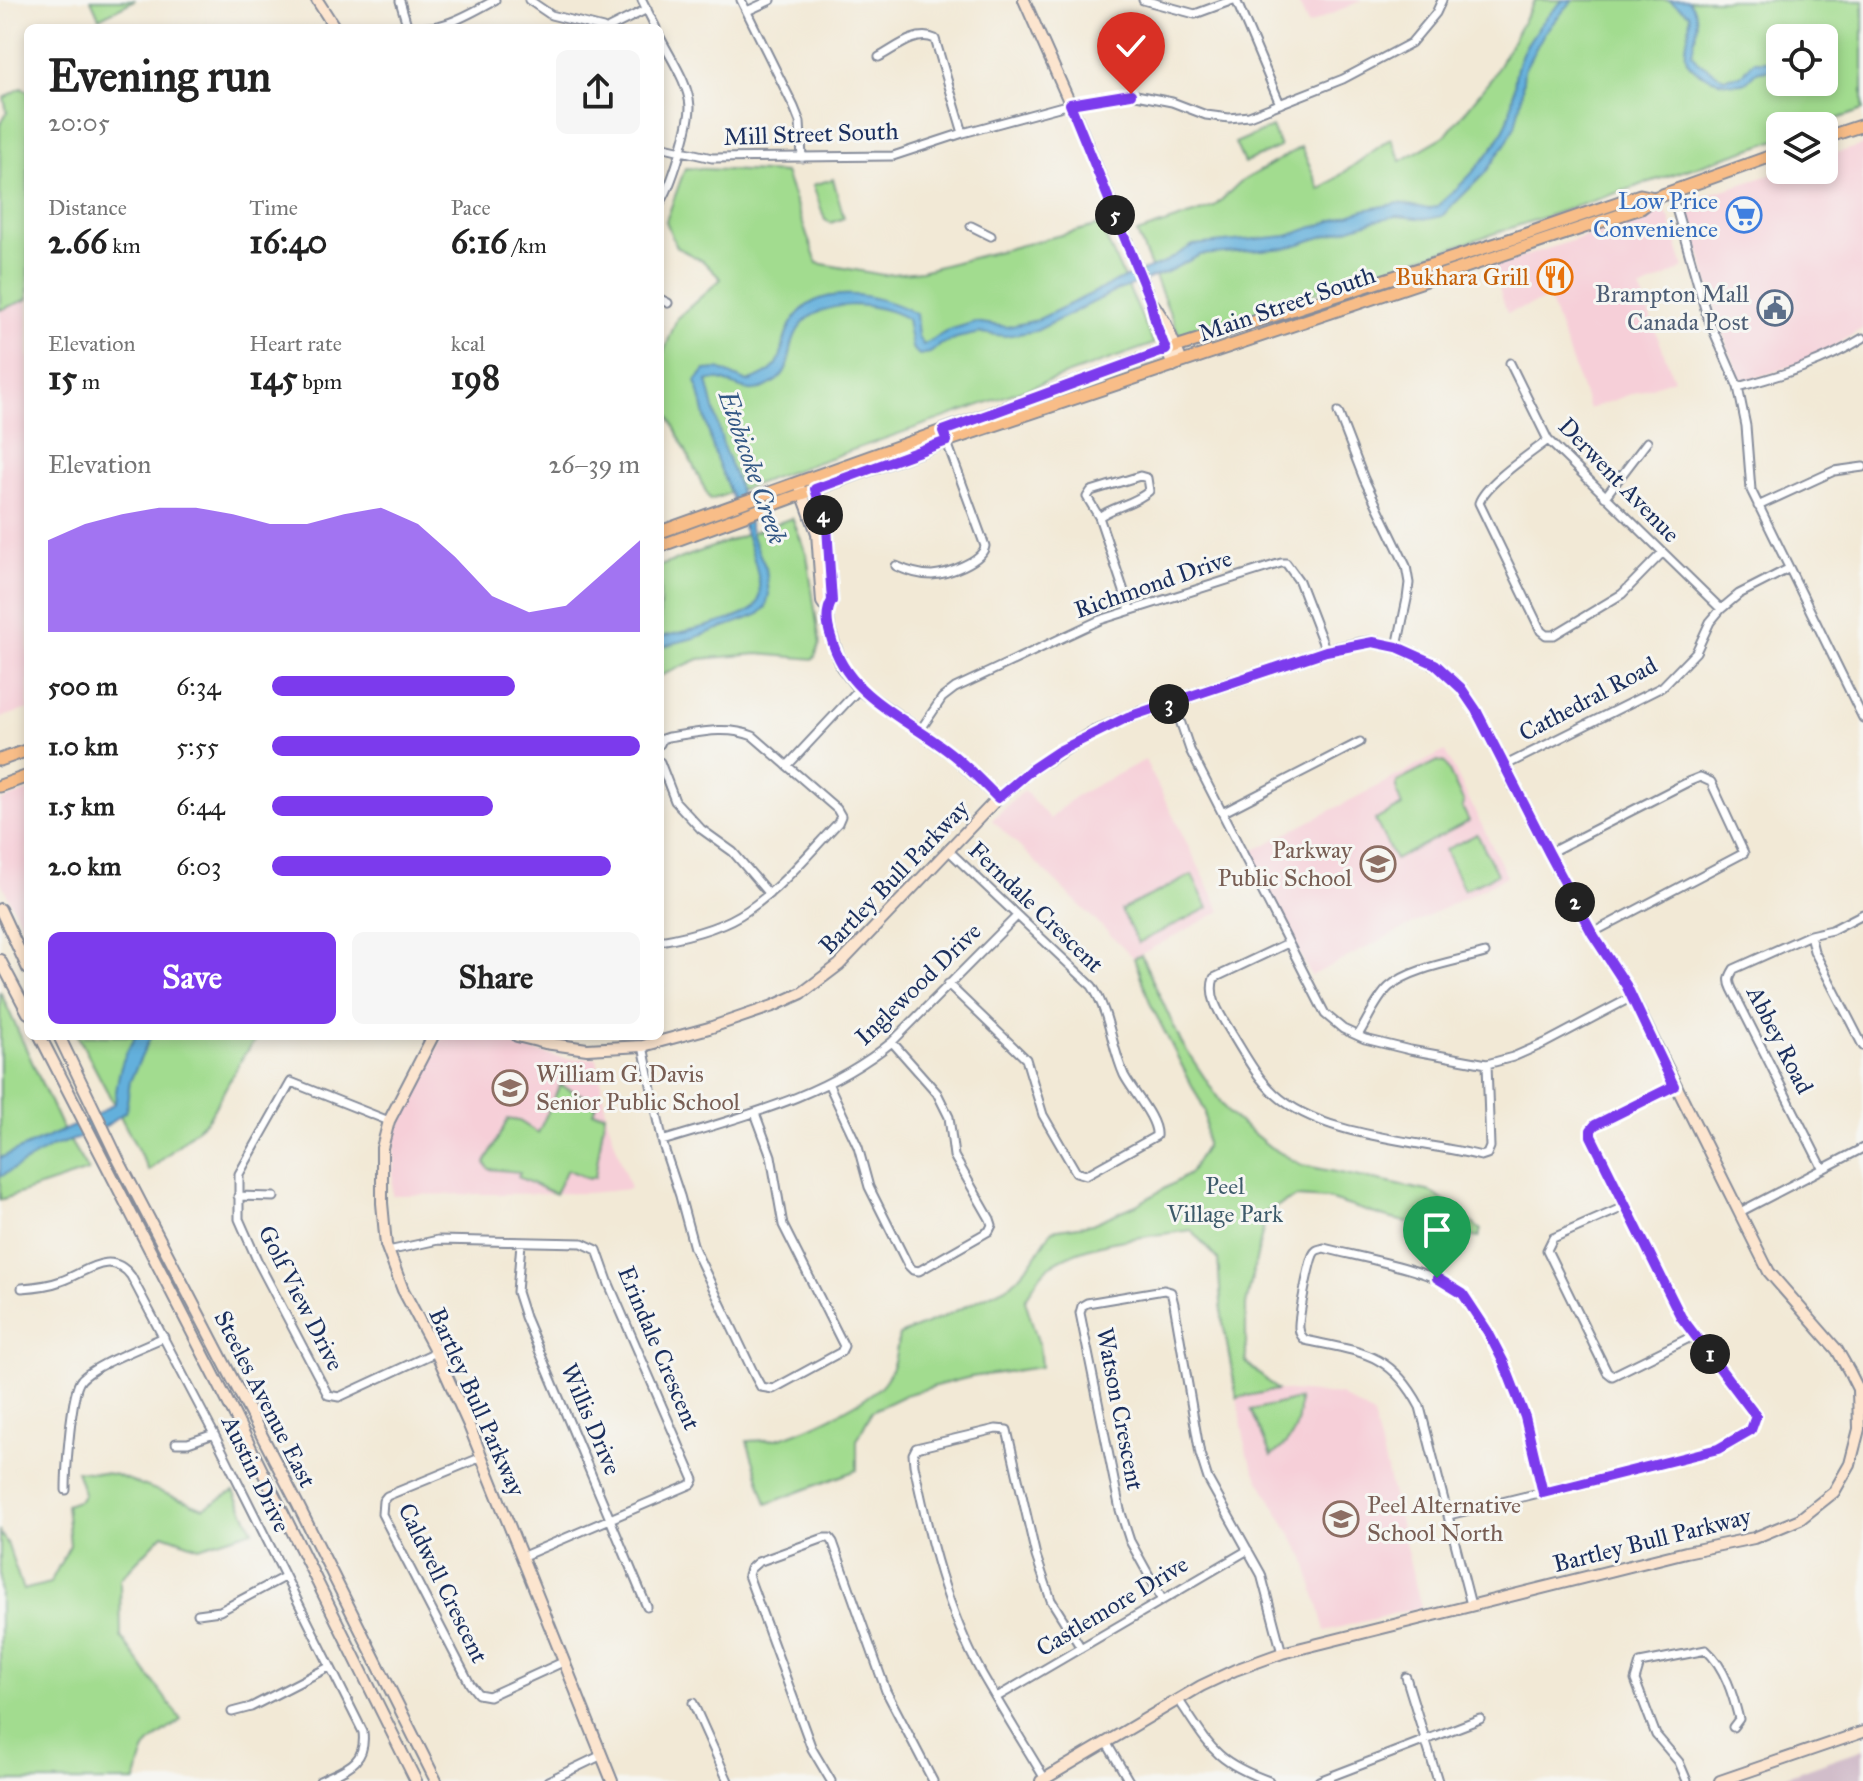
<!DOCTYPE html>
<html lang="en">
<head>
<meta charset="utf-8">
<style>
	:root { --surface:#fff; --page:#f6f6f6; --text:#222; --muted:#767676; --accent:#7c3aed }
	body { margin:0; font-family:"IM FELL Great Primer",serif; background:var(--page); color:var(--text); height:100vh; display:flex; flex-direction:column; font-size:30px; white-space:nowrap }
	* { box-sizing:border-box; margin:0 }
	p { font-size:26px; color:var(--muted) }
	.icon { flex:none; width:44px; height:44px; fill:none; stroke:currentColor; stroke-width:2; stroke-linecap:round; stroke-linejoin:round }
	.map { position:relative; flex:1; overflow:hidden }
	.side { position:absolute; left:24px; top:24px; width:640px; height:1016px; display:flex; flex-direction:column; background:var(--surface); border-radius:12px; box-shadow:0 4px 12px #0003 }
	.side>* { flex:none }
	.tools { position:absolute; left:1766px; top:24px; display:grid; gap:16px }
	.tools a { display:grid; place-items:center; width:72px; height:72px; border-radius:12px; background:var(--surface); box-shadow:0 4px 12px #0003; font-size:40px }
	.pin { position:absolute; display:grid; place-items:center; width:68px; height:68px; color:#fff; margin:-82px -34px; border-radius:50% 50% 50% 0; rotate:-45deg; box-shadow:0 0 8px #0007 }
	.pin .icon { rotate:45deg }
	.km { position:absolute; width:40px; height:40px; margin:-20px; border-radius:50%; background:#222; color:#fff; font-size:22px; line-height:40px; text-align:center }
	.round { display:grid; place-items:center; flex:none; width:84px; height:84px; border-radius:12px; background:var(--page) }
	.overview { display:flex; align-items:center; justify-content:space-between; height:136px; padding:0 24px }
	h1 { font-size:44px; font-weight:800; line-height:60px }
	.figures { display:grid; grid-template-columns:repeat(3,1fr); gap:12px; height:136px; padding:8px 24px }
	.figures div { display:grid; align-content:center }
	.figures b { font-size:34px; font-weight:800 }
	.figures small { font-size:22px; font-weight:400 }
	.figures p { font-size:22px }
	.chart { height:224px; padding:16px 24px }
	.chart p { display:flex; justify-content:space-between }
	.chart svg { width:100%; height:144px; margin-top:8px; fill:var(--accent); opacity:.7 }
	.primary-button { display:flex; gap:16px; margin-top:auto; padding:16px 24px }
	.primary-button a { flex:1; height:92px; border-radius:12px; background:var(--accent); color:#fff; font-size:32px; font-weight:800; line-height:92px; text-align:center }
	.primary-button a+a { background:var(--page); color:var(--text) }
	ul { padding:0 24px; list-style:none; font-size:26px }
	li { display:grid; grid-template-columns:128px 96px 1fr; align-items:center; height:60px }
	li i { height:20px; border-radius:10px; background:var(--accent) }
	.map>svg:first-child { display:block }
</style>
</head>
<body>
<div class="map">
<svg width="1863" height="1781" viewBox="0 0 1863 1781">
	<rect width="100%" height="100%" fill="#f6f6f2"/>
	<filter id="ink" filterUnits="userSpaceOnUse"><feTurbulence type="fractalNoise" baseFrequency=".0125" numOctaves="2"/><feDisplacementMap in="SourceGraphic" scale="16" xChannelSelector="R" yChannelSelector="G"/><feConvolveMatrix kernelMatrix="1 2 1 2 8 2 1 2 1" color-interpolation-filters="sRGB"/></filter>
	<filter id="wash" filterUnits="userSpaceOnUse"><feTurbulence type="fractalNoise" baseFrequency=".006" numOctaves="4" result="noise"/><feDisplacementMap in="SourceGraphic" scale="32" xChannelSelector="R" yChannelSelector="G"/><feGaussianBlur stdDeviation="1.8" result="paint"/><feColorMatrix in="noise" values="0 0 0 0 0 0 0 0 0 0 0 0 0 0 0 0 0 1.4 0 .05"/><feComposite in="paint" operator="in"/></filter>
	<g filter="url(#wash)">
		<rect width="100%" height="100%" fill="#f2e9d6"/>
		<path fill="#f6cfd8" d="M1297,0H1362L1308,25Z
			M1863,145V328L1815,358L1741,383L1720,325L1686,202L1785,170H1824V157Z
			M1662,211L1669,217L1684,268L1640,290L1674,379L1589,409L1549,299L1507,313L1492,267Z
			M28,299V709L0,718V310Z
			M1445,751L1507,876L1311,976L1249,853Z
			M1145,760L1221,911L1134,958L992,820L1024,790L1050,819L1074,797Z
			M28,791V938L0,880V801Z
			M443,1036H485L503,1043L567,1059L597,1058L607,1118L630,1189L588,1193L392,1195L395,1134Z
			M1277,1390L1340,1395L1373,1415L1421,1607L1325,1631L1305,1558L1259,1480L1247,1454L1237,1398Z"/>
		<path fill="#d1bdca" d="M1863,1749V1781H1772Z"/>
		<path fill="#a2dc8f" stroke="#5e8676" stroke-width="2" fill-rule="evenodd" d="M91,0H135L99,18Z
			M1535,0H1863V110L1817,126H1780V139L1220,324L1179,335L1137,233L1214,207L1239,183L1301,147L1320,190L1391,138L1401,161L1446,135L1492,78ZM1780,38H1824V82H1780Z
			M21,88L28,91V299L0,310V125L7,112L4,98Z
			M1272,127L1280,147L1244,163L1235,143Z
			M685,168L785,173L817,263L883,275L921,271L1100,225L1154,344L710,500L669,416L660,407V362L677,318L721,279L703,261L676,247L666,221Z
			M833,179L844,218L831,223L825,220L813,185Z
			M792,518L807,555L820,644L814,659L758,654L699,659L660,676V566Z
			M1438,761L1445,763L1464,803L1462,807L1469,821L1395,860L1375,820L1402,806L1397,793V782Z
			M1477,834L1497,874L1464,890L1445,850Z
			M1192,875L1208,908L1138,943L1121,910Z
			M1141,955L1181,1042L1228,1113L1270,1147L1302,1165L1432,1192L1481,1230L1478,1238L1388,1218L1328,1199L1296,1197L1267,1211L1246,1305V1362L1277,1390L1237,1398L1222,1317L1218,1259L1191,1230C1145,1237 1091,1240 1051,1265C1040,1272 1032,1289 1025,1300L1039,1345L1041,1367L971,1377L939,1385L905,1395L872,1411L857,1440V1470L767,1504L747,1441C757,1440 769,1441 779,1438C802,1432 870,1401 884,1382C895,1368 896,1351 899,1335L941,1318L1012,1284L1033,1260L1052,1230L1092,1224L1136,1205L1189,1174L1206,1146L1205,1111L1151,1005L1134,958Z
			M0,991L61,1126L88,1171L0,1200Z
			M78,1036H259L244,1055L208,1119L149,1171Z
			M560,1085L597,1102L593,1112L605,1113L595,1177L588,1179L567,1169L555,1194L518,1177L520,1172L489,1169L485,1163L508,1119L519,1121L538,1133Z
			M1299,1399C1300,1426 1294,1441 1271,1456L1251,1410Z
			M76,1471L113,1474L204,1508L234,1491L253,1530L199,1547L163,1534L120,1579L121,1637L181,1720C148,1746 145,1737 136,1781H0V1533L7,1543L23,1590L50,1583L70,1545L66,1505L80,1500L84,1494Z"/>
		<path fill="#63b0dc" stroke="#3f709d" stroke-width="2" d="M1563,0H1573L1544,33L1524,70L1521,100L1515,126L1508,140L1485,173L1442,216L1428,219L1397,216L1376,220L1287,248L1200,255L1167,272L1116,291L1036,331L1005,336L980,333L957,338L940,345L930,353L919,355L912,348L907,319C878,301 818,297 798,330C784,353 798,372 766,387C741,399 727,373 707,381L724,449L736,479L754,542L766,568L769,594L766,607L758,615L694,638L660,647V637C682,632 738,621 754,608C777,590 722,478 714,452C707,429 703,405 696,381L705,370L719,369L747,382C794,366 774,352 792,322C817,280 881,294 916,314L918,336L923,345L949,330L975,322L1007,327L1037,320L1128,276L1162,264L1193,245L1287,236L1364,210L1399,203L1428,209L1436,207C1462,185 1490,158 1505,127C1513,110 1513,90 1516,72C1521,44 1544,20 1563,0Z
			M1669,0H1688C1703,17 1695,33 1692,54L1697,61L1724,78L1741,75L1754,61H1780V69C1772,70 1762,69 1755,73C1754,74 1747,81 1746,82C1730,88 1689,75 1686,57C1684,42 1692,29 1689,14Z
			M136,1036H151L130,1081L126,1111L98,1132L51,1147L0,1177V1158L92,1118L115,1103C117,1078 121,1057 136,1036Z"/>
	</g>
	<g filter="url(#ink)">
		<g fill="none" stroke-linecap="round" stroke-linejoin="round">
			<defs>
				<path id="street" d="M529,0L551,15L603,28
					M642,0L656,28
					M741,0L794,107L800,122L802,158
					M1143,0L1195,14L1233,0
					M1236,0L1280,104
					M400,1L407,25C437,35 469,14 495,0
					M747,11L771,0
					M609,28L647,9
					M660,37C670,57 689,84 690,107C690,125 671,189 660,203
					M879,57C896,48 916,30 935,39L963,133
					M660,146L712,158L893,156L963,133L1070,104L1131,94L1172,102L1206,115L1229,118L1249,116L1343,79L1411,43L1436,13L1442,0
					M1671,191L1707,316L1738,387L1746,426L1751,490L1863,718
					M971,226L991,236
					M660,299L668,303
					M1510,363L1548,440L1721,609
					M1738,387C1783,375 1823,363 1863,338
					M1338,412L1364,479L1406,566L1409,583L1407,599L1397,647
					M1548,440C1530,454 1486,483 1479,503L1541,631L1546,635H1554L1622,594L1662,553
					M1605,497L1647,442
					M1758,506L1834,471L1863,467
					M1099,517L1087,497L1091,491L1140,476L1147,478L1149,491C1135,504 1114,506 1099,517L1130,609
					M896,566C907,571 919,575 932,575C947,574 983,561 985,546L945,437
					M1174,703L1190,750L1325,1014L1343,1029L1365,1039L1410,1050L1487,1064L1513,1057L1545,1043L1632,997
					M919,732L942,698L955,688L1100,620L1281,563H1286L1299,581L1326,651
					M660,744L662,739L668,737C697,733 726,725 753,736L837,809L841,816L838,823C810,852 782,887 748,910C724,927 689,936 660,941
					M660,762L675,801L701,829L733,852L769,894
					M1506,765L1662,687L1696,652L1710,622L1721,609L1739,594L1788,569
					M787,766L859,689
					M1222,813L1360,742
					M948,850L1092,986C1110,1013 1111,1046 1124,1075C1132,1091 1158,1119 1156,1136L1086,1175L1076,1172L1043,1115L1026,1059L948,984
					M1549,853L1690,781L1700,777L1711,782L1744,853L1592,933
					M1810,935L1814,951L1863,1046
					M1288,943L1214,978C1207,998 1222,1017 1232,1034C1245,1055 1257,1078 1275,1094C1323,1138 1419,1140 1481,1156L1487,1154L1490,1147L1487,1064
					M1358,1035C1368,1020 1376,999 1389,987C1410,968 1458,961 1485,953
					M643,1046L664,1148L680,1196L694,1248L755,1376L761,1387L773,1389L841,1352L844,1346L783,1225L771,1156L755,1113
					M829,1085L858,1147L869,1187L908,1265L913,1270L919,1271L989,1231L992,1225L990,1219L954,1156L949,1117L937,1093L892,1042
					M389,1121L291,1082L239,1174V1219L258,1262L328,1395L339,1397L436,1352
					M662,1141C744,1116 825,1097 892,1042L1017,916
					M1823,1169L1732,989C1728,981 1729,977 1734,969L1810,935L1832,930L1863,914
					M238,1196L274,1197
					M1626,1206L1553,1238L1547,1250L1607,1372L1612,1376L1616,1374L1695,1335
					M1740,1212L1863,1148
					M521,1243L517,1292L525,1317L647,1607
					M388,1251L438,1240L582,1243L597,1250L609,1284L694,1480L692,1484L521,1557
					M22,1288C36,1287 48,1286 61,1281C85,1273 110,1248 131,1276L214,1434L363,1732C367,1765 344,1769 320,1781
					M176,1443H188L214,1434
					M482,1457L387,1496L383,1501L382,1514L470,1684L478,1694L489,1696L563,1662
					M66,1490C66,1472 71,1391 81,1380C94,1365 145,1346 164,1337
					M1449,1515L1718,1449C1733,1442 1754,1434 1756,1416L1681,1317L1591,1136V1130L1595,1125L1674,1086
					M1162,1599L1130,1541L1120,1510L1080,1313L1082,1306L1087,1303L1164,1290L1171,1292L1174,1304L1200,1454L1208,1479L1261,1574L1282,1653
					M1471,1605L1420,1407C1391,1352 1361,1352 1305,1340C1301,1335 1300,1335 1299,1328C1298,1319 1309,1264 1313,1255C1316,1249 1318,1250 1324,1248C1358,1257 1425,1269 1453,1287C1466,1295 1472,1308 1480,1320C1515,1373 1529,1432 1543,1493
					M198,1614L220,1611L284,1577
					M1406,1677L1438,1781
					M997,1697L1248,1550
					M1178,1699C1210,1746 1213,1761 1269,1781
					M693,1703L728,1781
					M232,1712L251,1707L329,1667
					M1106,1742L1129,1781
					M1045,1779C1024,1744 1002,1709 982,1674C946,1609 929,1537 914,1465L913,1454L916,1448L996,1429L1007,1430L1036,1556L1051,1600L1081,1648
					M548,1781L600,1756
					M831,1781L812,1749L748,1575L750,1569L758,1562L824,1538H830L833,1542L886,1691L933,1781
					M1319,1781L1480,1719
					M1687,1781L1679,1762L1656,1735L1635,1680L1640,1663L1706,1650C1725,1667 1733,1695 1739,1719L1733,1727"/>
				<path id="secondary" d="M317,0L335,28
					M1024,0L1076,117L1150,300L1156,324L1173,366
					M1154,305L1165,322L1182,362
					M813,483L827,527L832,601L827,609
					M801,490L817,533L822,602L827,609L829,629L842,667L859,689L952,754L998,798
					M0,909L28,969
					M0,960L28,1013
					M40,1036L233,1412L416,1781
					M59,1036L118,1159L297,1503L436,1781
					M433,1036L389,1121L382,1148V1203L386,1245L403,1290L436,1352L468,1423L612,1781
					M517,1036L545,1043L587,1049L643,1046L709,1028L773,1006L802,993L839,965L998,798L1032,769L1090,734L1128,717L1326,651L1358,644L1373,642L1397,647L1435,664L1461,688L1476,710L1558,870L1592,933L1626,985L1769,1272L1837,1350L1849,1371L1858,1389L1859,1429L1850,1464L1834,1492L1800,1519L1754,1538L1686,1552L1282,1653L1235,1670L1201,1686L1041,1781
					M1720,1781L1863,1732"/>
				<path id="primary" d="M1824,138L1863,125
					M660,532L1176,347L1515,238L1640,195L1654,198
					M660,546L947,441L1641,208L1654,198L1780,153
					M0,760L28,750
					M0,786L28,776"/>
			</defs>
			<use href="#street" stroke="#868c9a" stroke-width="11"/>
			<use href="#secondary" stroke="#868c9a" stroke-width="14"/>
			<use href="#primary" stroke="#868c9a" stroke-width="15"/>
			<use href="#street" stroke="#fff" stroke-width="7"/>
			<use href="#secondary" stroke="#fce5cf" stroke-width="10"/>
			<use href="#primary" stroke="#f8bd88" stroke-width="11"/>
		</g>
	</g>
	<g fill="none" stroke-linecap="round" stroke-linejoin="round" filter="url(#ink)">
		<defs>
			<path id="route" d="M1131,94L1070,104L1150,300L1156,324L1166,350L943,431L947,441L815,489L827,527L832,601C825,612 827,625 831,637C847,699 908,718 953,755C969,768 983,783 998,798L1032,769L1059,751L1128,717L1326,651L1373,642L1397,647L1435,664L1461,688L1476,710L1549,853L1592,933L1626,985L1674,1086L1595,1125L1591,1130V1136L1681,1317L1756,1416L1751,1430L1718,1449L1543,1493L1525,1417L1504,1363L1488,1332L1463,1294L1437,1278"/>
		</defs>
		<use href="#route" stroke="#fff" stroke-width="16"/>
		<use href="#route" stroke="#7c3aed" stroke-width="10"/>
	</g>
	<defs>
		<symbol id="supermarket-ring" viewBox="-11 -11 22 22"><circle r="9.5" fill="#f6f6f2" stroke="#3f7fe0" stroke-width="1.5"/><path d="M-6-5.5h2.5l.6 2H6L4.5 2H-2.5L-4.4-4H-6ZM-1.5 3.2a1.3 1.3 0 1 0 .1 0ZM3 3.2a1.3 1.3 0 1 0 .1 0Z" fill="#3f7fe0"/></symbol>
		<symbol id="restaurant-ring" viewBox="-11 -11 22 22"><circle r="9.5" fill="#f6f6f2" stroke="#e8710a" stroke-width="1.5"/><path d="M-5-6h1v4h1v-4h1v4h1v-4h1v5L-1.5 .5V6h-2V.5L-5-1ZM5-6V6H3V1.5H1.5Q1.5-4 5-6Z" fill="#e8710a"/></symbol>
		<symbol id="civic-ring" viewBox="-11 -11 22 22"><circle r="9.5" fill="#f6f6f2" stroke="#5c6f8a" stroke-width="1.5"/><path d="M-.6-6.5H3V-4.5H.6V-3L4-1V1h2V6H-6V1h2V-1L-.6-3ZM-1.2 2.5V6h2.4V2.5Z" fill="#5c6f8a"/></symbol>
		<symbol id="school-ring" viewBox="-11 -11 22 22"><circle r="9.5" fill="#f6f6f2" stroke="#8d6e63" stroke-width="1.5"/><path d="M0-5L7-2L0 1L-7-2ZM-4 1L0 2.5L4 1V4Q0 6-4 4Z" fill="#8d6e63"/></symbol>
	</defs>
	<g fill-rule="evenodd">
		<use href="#supermarket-ring" x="1724" y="195" width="40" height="40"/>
		<use href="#restaurant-ring" x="1535" y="257" width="40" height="40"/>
		<use href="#civic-ring" x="1755" y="288" width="40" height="40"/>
		<use href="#school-ring" x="1358" y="844" width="40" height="40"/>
		<use href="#school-ring" x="490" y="1068" width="40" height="40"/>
		<use href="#school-ring" x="1321" y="1499" width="40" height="40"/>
	</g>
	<g text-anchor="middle" stroke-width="6" stroke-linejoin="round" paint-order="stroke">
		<g font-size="24" fill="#1b2f5e" stroke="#f6f6f2">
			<text transform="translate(811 134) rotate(-2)" y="8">Mill Street South</text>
			<text transform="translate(1287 304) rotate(-19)" y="8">Main Street South</text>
			<text transform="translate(1619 480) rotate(46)" y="8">Derwent Avenue</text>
			<text transform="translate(1153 584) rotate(-19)" y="8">Richmond Drive</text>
			<text transform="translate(1588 699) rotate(-28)" y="8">Cathedral Road</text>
			<text transform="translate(894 877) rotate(-46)" y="8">Bartley Bull Parkway</text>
			<text transform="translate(1036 907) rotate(44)" y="8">Ferndale Crescent</text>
			<text transform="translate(918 984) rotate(-44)" y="8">Inglewood Drive</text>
			<text transform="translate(1780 1040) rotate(63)" y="8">Abbey Road</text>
			<text transform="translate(301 1298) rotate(63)" y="8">Golf View Drive</text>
			<text transform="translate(659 1348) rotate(67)" y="8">Erindale Crescent</text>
			<text transform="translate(265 1399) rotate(63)" y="8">Steeles Avenue East</text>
			<text transform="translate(477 1402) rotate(66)" y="8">Bartley Bull Parkway</text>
			<text transform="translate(1120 1409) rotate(79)" y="8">Watson Crescent</text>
			<text transform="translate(591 1419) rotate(67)" y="8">Willis Drive</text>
			<text transform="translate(256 1474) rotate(64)" y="8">Austin Drive</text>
			<text transform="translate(1652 1540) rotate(-14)" y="8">Bartley Bull Parkway</text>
			<text transform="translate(443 1583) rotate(64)" y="8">Caldwell Crescent</text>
			<text transform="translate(1112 1606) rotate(-31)" y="8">Castlemore Drive</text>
		</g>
		<g font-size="24" fill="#366cbe" stroke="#f6f6f2" text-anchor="end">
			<text x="1718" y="209">Low Price<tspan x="1718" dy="28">Convenience</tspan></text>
		</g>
		<g font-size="24" fill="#c56008" stroke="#f6f6f2" text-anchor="end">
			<text x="1529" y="285">Bukhara Grill</text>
		</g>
		<g font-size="24" fill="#4e5e75" stroke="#f6f6f2" text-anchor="end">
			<text x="1749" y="302">Brampton Mall<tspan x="1749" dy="28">Canada P0st</tspan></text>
		</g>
		<g font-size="24" fill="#785e54" stroke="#f6f6f2" text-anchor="start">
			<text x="1352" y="858" text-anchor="end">Parkway<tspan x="1352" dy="28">Public School</tspan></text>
			<text x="536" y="1082">William G. Davis<tspan x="536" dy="28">Senior Public School</tspan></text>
			<text x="1367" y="1513">Peel Alternative<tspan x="1367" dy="28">School North</tspan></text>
		</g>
		<g font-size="24" fill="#3d5a6a" stroke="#f6f6f2">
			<text x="1225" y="1194">Peel<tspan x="1225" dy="28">Village Park</tspan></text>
		</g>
		<g font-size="26" font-style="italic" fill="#315684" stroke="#f6f6f2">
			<text transform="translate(753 467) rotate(71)" y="9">Etobicoke Creek</text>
		</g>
	</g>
</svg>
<div class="tools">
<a><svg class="icon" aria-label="locate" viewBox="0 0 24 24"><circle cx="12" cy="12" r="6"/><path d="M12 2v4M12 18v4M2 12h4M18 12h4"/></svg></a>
<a><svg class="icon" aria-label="layers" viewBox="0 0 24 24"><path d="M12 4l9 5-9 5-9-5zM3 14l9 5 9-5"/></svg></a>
</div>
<div class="pin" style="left:1437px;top:1278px;background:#1e9e55"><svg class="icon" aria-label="arrive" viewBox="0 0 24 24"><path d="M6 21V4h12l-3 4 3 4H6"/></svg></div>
<div class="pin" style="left:1131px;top:94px;background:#d93025"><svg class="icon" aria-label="check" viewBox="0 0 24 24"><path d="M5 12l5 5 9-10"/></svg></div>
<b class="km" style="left:1710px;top:1354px">1</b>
<b class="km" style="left:1575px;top:902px">2</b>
<b class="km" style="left:1169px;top:704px">3</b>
<b class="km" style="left:823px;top:515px">4</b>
<b class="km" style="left:1115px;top:215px">5</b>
<section class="side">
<div class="overview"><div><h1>Evening run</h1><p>20:05</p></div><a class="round"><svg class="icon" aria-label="share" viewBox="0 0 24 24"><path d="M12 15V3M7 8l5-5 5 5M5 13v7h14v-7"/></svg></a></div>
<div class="figures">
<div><p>Distance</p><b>2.66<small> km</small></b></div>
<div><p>Time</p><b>16:40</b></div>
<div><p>Pace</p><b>6:16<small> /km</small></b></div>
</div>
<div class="figures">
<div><p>Elevation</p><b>15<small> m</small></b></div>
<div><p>Heart rate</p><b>145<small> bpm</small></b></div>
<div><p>kcal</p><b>198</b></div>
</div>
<div class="chart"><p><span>Elevation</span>26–39 m</p>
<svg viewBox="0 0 160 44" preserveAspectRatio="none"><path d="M0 44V16L10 11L20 8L30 6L40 6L50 8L60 11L70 11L80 8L90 6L100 11L110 21L120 33L130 38L140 36L150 26L160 16V44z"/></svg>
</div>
<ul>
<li><b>500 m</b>6:34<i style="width:66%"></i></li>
<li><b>1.0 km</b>5:55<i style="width:100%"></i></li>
<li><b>1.5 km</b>6:44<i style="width:60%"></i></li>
<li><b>2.0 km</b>6:03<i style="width:92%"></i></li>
</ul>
<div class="primary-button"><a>Save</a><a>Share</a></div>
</section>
</div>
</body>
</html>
